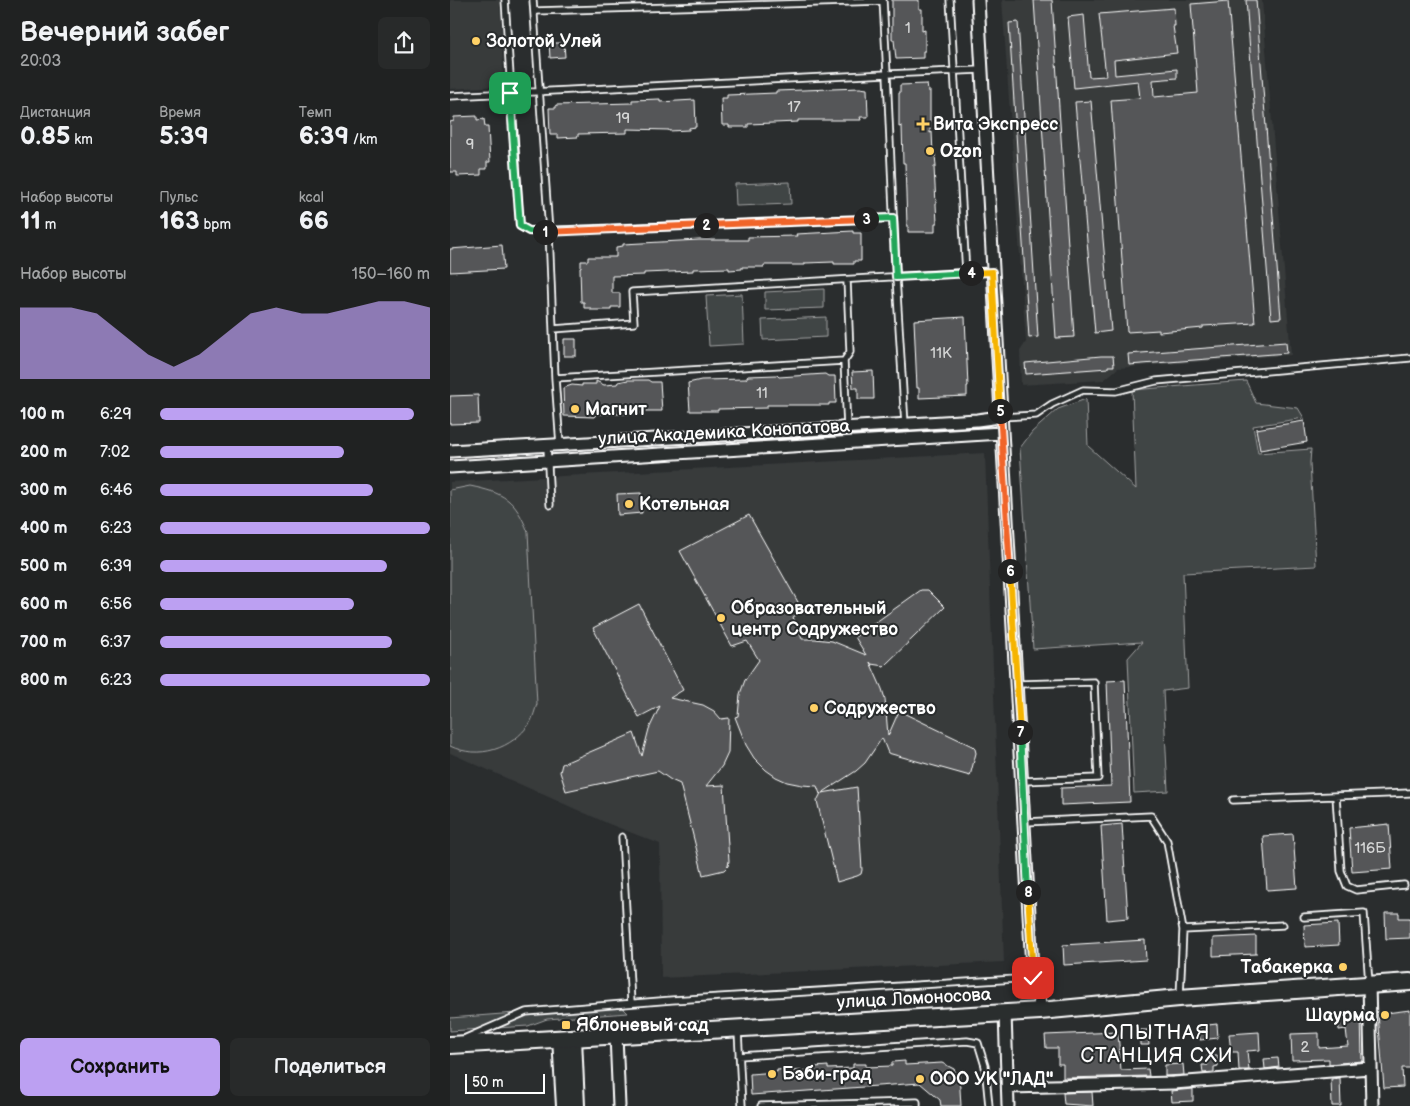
<!DOCTYPE html>
<html lang="ru">
<head>
<meta charset="utf-8">
<style>
	:root { --surface:#202222; --page:#282a2a; --text:#f1f3f6; --muted:#a2a4a5; --accent:#bca0f2 }
	body { margin:0; font-family:"Balsamiq Sans",sans-serif; background:var(--page); color:var(--text); height:100vh; display:flex; flex-direction:column; font-size:19px; white-space:nowrap }
	* { box-sizing:border-box; margin:0 }
	p { font-size:16px; color:var(--muted) }
	.icon { flex:none; width:28px; height:28px; fill:none; stroke:currentColor; stroke-width:2; stroke-linecap:round; stroke-linejoin:round }
	.map { position:relative; flex:1; overflow:hidden }
	.details { display:flex; flex-direction:column; background:var(--surface); width:450px }
	.details>* { flex:none }
	.scale { position:absolute; left:15px; bottom:12px; width:80px; box-sizing:border-box; padding-left:5px; border:2px solid #fff; border-top:0; font-size:14px; line-height:18px; white-space:nowrap; color:#fff; -webkit-text-stroke:4px #2a2d2e; paint-order:stroke }
	.pin { position:absolute; display:grid; place-items:center; width:42px; height:42px; color:#fff; margin:-21px; border-radius:10px; box-shadow:0 2px 8px #0006 }
	.km { position:absolute; width:25px; height:25px; margin:-12px; border-radius:50%; background:#222; color:#fff; font-size:14px; line-height:25px; text-align:center }
	.round { display:grid; place-items:center; flex:none; width:52px; height:52px; border-radius:8px; background:var(--page) }
	.overview { display:flex; align-items:center; justify-content:space-between; height:85px; padding:0 20px }
	h1 { font-size:28px; font-weight:600; line-height:38px }
	.metrics { display:grid; grid-template-columns:repeat(3,1fr); gap:8px; height:85px; padding:5px 20px }
	.metrics div { display:grid; align-content:center }
	.metrics b { font-size:25px; font-weight:600 }
	.metrics small { font-size:14px; font-weight:400 }
	.metrics p { font-size:14px }
	.chart { height:140px; padding:10px 20px }
	.chart p { display:flex; justify-content:space-between }
	.chart svg { width:100%; height:90px; margin-top:5px; fill:var(--accent); opacity:.7 }
	.action { display:flex; gap:10px; margin-top:auto; padding:10px 20px }
	.action a { flex:1; height:58px; border-radius:8px; background:var(--accent); color:#111; font-size:20px; font-weight:600; line-height:58px; text-align:center }
	.action a+a { background:var(--page); color:var(--text) }
	ul { padding:0 20px; list-style:none; font-size:16px }
	li { display:grid; grid-template-columns:80px 60px 1fr; align-items:center; height:38px }
	li i { height:12px; border-radius:6px; background:var(--accent) }
	main { display:flex; flex:1; min-height:0 }
	.map>svg:first-child { display:block }
</style>
</head>
<body>
<main>
<section class="details">
<div class="overview"><div><h1>Вечерний забег</h1><p>20:03</p></div><a class="round"><svg class="icon" aria-label="share" viewBox="0 0 24 24"><path d="M12 15V3M7 8l5-5 5 5M5 13v7h14v-7"/></svg></a></div>
<div class="metrics">
<div><p>Дистанция</p><b>0.85<small> km</small></b></div>
<div><p>Время</p><b>5:39</b></div>
<div><p>Темп</p><b>6:39<small> /km</small></b></div>
</div>
<div class="metrics">
<div><p>Набор высоты</p><b>11<small> m</small></b></div>
<div><p>Пульс</p><b>163<small> bpm</small></b></div>
<div><p>kcal</p><b>66</b></div>
</div>
<div class="chart"><p><span>Набор высоты</span>150–160 m</p>
<svg viewBox="0 0 160 44" preserveAspectRatio="none"><path d="M0 44V9L10 9L20 9L30 12L40 22L50 32L60 38L70 32L80 22L90 12L100 9L110 12L120 12L130 9L140 6L150 6L160 9V44z"/></svg>
</div>
<ul>
<li><b>100 m</b>6:29<i style="width:94%"></i></li>
<li><b>200 m</b>7:02<i style="width:68%"></i></li>
<li><b>300 m</b>6:46<i style="width:79%"></i></li>
<li><b>400 m</b>6:23<i style="width:100%"></i></li>
<li><b>500 m</b>6:39<i style="width:84%"></i></li>
<li><b>600 m</b>6:56<i style="width:72%"></i></li>
<li><b>700 m</b>6:37<i style="width:86%"></i></li>
<li><b>800 m</b>6:23<i style="width:100%"></i></li>
</ul>
<div class="action"><a>Сохранить</a><a>Поделиться</a></div>
</section>
<div class="map">
<svg width="960" height="1106" viewBox="0 0 960 1106">
	<rect width="100%" height="100%" fill="#2a2d2e"/>
	<filter id="ink" filterUnits="userSpaceOnUse"><feTurbulence type="fractalNoise" baseFrequency=".02" numOctaves="2"/><feDisplacementMap in="SourceGraphic" scale="10" xChannelSelector="R" yChannelSelector="G"/><feConvolveMatrix kernelMatrix="1 2 1 2 8 2 1 2 1" color-interpolation-filters="sRGB"/></filter>
	<g filter="url(#ink)">
		<path fill="#373a3b" d="M0,0H50L54,81L51,86L0,89Z
			M552,0H812L841,355L668,368L654,380L571,385L570,351L576,342Z
			M535,453L554,962L211,978L210,844L159,824L0,753V482Z"/>
		<path fill="#414445" stroke="#a0a2a2" d="M340,182L341,204L286,206L285,184Z
			M374,289V308L315,310V292Z
			M292,294L294,344L259,346L256,296Z
			M376,317V337L313,340L312,320Z
			M796,381L806,403L848,408L854,418L803,426L808,453L861,449L860,463L866,566L733,573L738,688L713,691L718,791L684,793L678,658L692,642L583,649L570,448L582,432L608,409L636,399L638,446L686,489L682,390Z
			M20,486C54,493 65,499 78,532L87,704C85,710 83,718 80,723C62,749 29,760 0,746V490Z
			M170,1005L178,1013L97,1019L78,1026L0,1031V1018Z"/>
		<path fill="#555758" stroke="#fff" d="M442,0H469V9H472V31L475,30V51H473V58L446,59L444,40H442Z
			M584,0H602L624,337L606,338Z
			M796,0H806L831,318L821,319Z
			M778,1L805,323L753,326V328L709,332V330L677,332L661,100L690,98L688,81L624,88L618,17L634,15L639,77L656,76L649,14L724,8L725,26H723L727,53L664,60L665,75L727,69V78L703,80L704,97L748,93L741,4Z
			M568,22L588,337L579,338L559,23Z
			M99,43H114L115,57L100,58Z
			M477,84L478,91H480V133L482,132L483,154H485L486,167H484L487,223H485V232H458V225H457L455,163H453L452,126L449,127V93H450V85Z
			M410,88L417,89L418,117H410L411,120H348V122L298,124V127H279V125H272L271,98H277V95L326,93V91L353,90Z
			M210,99V102L245,100L246,127L239,128V130L219,131V130L177,129V133L128,134V137L108,138V135H100L99,108H106V105L182,103V100Z
			M641,101L661,331L645,333L625,102Z
			M27,116V120L34,119L35,127H38L40,162H37V169H31V175L7,176V172H0V122L4,121V117Z
			M403,231V233H411V261H404V264H384V262L355,263V265H314V267H292V269L279,270V268L243,269V271L194,273V275L162,276V293H170V307H161V310H141V308H134V302H131L130,268H131V261H138V257H166V247L173,246V244L249,240H298V237L347,236L346,234Z
			M52,245L54,269L0,272V249Z
			M515,317L518,386H517V396L469,398V388H467L464,320Z
			M114,339H126V356H114Z
			M836,342L837,353L679,365L678,354Z
			M651,356H663L664,366H658V368L576,374L575,363Z
			M423,371L424,399H408V388H403L402,372Z
			M375,374L378,376H385L386,403H379V405H317V408L268,409V411H240L238,383L251,380L296,379L298,376L327,375L329,377Z
			M178,380H198L201,382H210L212,411H194L189,414H147L144,417L114,416L113,388L122,385L132,386V384H146V381L154,385L167,384L168,382Z
			M28,395L29,423L0,424V396Z
			M854,421L857,442L810,450L806,429Z
			M191,493L192,513L168,515L167,494Z
			M299,515L353,611L343,617L352,639H365L382,641L416,655L405,637L471,590H478L495,607L434,666L421,664L420,662L432,689L435,699L438,736L449,711L522,746L525,749L526,753L520,776L438,753L432,738L415,763L406,771L372,793L407,787L412,870L411,874L407,876L387,882L367,801L371,793L370,794L367,786L352,785L337,782L326,777L316,770L304,758L296,745L285,717L288,716L290,694L295,680L309,660L297,641L282,646L230,551Z
			M189,604L233,690L220,698L253,705L264,711L271,719L279,718L278,753L272,766L256,786L274,785L279,861L278,866L274,870L253,875L230,784L221,780L208,771L116,791L110,772L112,764L184,733L192,756L199,729L210,706L189,717L143,628Z
			M675,680L680,802L611,805V788L661,786L657,681Z
			M672,824L678,918L657,920L651,826Z
			M939,824L942,869L902,872L899,828Z
			M843,834L847,888L817,890L813,836Z
			M935,913H949V918H960V938L936,939Z
			M888,923L889,945L855,947L854,925Z
			M806,936V954L763,956V938Z
			M695,940L696,960L614,965L613,945Z
			M960,1010V1068H952L953,1087L934,1088L928,1014Z
			M911,1014L912,1061L879,1064V1059L842,1060L841,1034L869,1033V1048L898,1046L896,1029L889,1030L888,1016Z
			M767,1024L768,1038L750,1040L749,1026Z
			M690,1030H698L699,1045H690Z
			M668,1032L671,1070L698,1069L699,1076L613,1078V1064H608V1048H596L595,1035Z
			M809,1032L810,1050L797,1051L799,1070H789L788,1052H781L779,1034Z
			M757,1056H768V1066L764,1067V1072L753,1073L752,1065H758Z
			M828,1058L829,1067L815,1069L814,1059Z
			M455,1061V1065L492,1063L504,1069L506,1073H509L511,1106H491L490,1100L470,1083L301,1095L300,1074L327,1072V1070L340,1069V1071L365,1070V1067L378,1066V1069L403,1068V1064H416V1067L442,1066V1062Z
			M733,1064L734,1075L715,1076V1065Z
			M890,1078L891,1106H882L881,1079Z
			M743,1089V1101L722,1102L721,1091Z
			M642,1092L643,1106L614,1104L613,1093Z"/>
		<g fill="none" stroke-linecap="round" stroke-linejoin="round">
			<defs>
				<path id="service" d="M55,0L70,226L79,231L443,218
					M83,0L99,232L105,378
					M500,0L516,273
					M84,11L433,1
					M0,96L437,74L433,0
					M103,329L184,323L182,292L542,271
					M551,417L586,415L602,404L633,390L666,391L706,381L960,358
					M455,425L446,277L437,74L531,70
					M397,428L394,361L400,352L397,280
					M110,445L105,378L394,361
					M97,446L100,505
					M567,684L644,682L648,778L573,781
					M886,796L891,871L897,886L906,890L954,885
					M783,800L960,793
					M575,822L701,816L717,841L733,930L730,996
					M172,837L181,1003
					M854,917L914,913L919,984
					M733,930L833,925
					M288,1031L292,1106
					M16,1038L76,1012L222,1000L583,978
					M289,1056L517,1041L528,1043L535,1066L539,1106
					M311,1106L467,1102V1106"/>
				<path id="minor" d="M528,0C545,323 565,645 582,968L583,978L589,994L590,1011
					M0,451L527,420L550,417
					M0,467L551,433
					M919,984L922,1106
					M555,1013L558,1106
					M166,1035L169,1106
					M558,1087L724,1083L920,1068"/>
				<path id="tertiary" d="M110,1038L114,1106
					M124,1038L127,1106"/>
				<path id="secondary" d="M0,1045L590,1011L729,998L960,982"/>
			</defs>
			<use href="#service" stroke="#fff" stroke-width="9"/>
			<use href="#minor" stroke="#fff" stroke-width="15"/>
			<use href="#tertiary" stroke="#fff" stroke-width="18"/>
			<use href="#secondary" stroke="#fff" stroke-width="20"/>
			<use href="#service" stroke="#2a2d2e" stroke-width="5.5"/>
			<use href="#minor" stroke="#2a2d2e" stroke-width="11"/>
			<use href="#tertiary" stroke="#2a2d2e" stroke-width="14"/>
			<use href="#secondary" stroke="#2a2d2e" stroke-width="16"/>
		</g>
	</g>
	<g fill="none" stroke-linecap="round" stroke-linejoin="round" filter="url(#ink)">
		<defs>
			<path id="split-1" d="M60,93L70,226L79,231L95,232"/>
			<path id="split-2" d="M95,232L256,225"/>
			<path id="split-3" d="M256,225L416,219"/>
			<path id="split-4" d="M416,219L443,218L446,277L521,273"/>
			<path id="split-5" d="M521,273L542,272L550,411"/>
			<path id="split-6" d="M550,411L560,571"/>
			<path id="split-7" d="M560,571L570,732"/>
			<path id="split-8" d="M570,732L578,892"/>
			<path id="split-9" d="M578,892L583,978"/>
		</defs>
		<use href="#split-1" stroke="#fff" stroke-width="10"/>
		<use href="#split-2" stroke="#fff" stroke-width="10"/>
		<use href="#split-3" stroke="#fff" stroke-width="10"/>
		<use href="#split-4" stroke="#fff" stroke-width="10"/>
		<use href="#split-5" stroke="#fff" stroke-width="10"/>
		<use href="#split-6" stroke="#fff" stroke-width="10"/>
		<use href="#split-7" stroke="#fff" stroke-width="10"/>
		<use href="#split-8" stroke="#fff" stroke-width="10"/>
		<use href="#split-9" stroke="#fff" stroke-width="10"/>
		<use href="#split-1" stroke="#22a559" stroke-width="6"/>
		<use href="#split-2" stroke="#f0652b" stroke-width="6"/>
		<use href="#split-3" stroke="#f0652b" stroke-width="6"/>
		<use href="#split-4" stroke="#22a559" stroke-width="6"/>
		<use href="#split-5" stroke="#f5b400" stroke-width="6"/>
		<use href="#split-6" stroke="#f0652b" stroke-width="6"/>
		<use href="#split-7" stroke="#f5b400" stroke-width="6"/>
		<use href="#split-8" stroke="#22a559" stroke-width="6"/>
		<use href="#split-9" stroke="#f5b400" stroke-width="6"/>
	</g>
	<g fill="#ffd166" stroke="#2a2d2e" stroke-width="2">
		<circle cx="26" cy="41" r="5"/>
		<path d="M470.5 116.5h5v5h5v5h-5v5h-5v-5h-5v-5h5z"/>
		<circle cx="480" cy="151" r="5"/>
		<circle cx="125" cy="409" r="5"/>
		<circle cx="179" cy="504" r="5"/>
		<circle cx="271" cy="618" r="5"/>
		<circle cx="364" cy="708" r="5"/>
		<circle cx="893" cy="967" r="5"/>
		<circle cx="935" cy="1015" r="5"/>
		<rect x="111" y="1020" width="10" height="10" rx="2.5"/>
		<circle cx="322" cy="1074" r="5"/>
		<circle cx="470" cy="1079" r="5"/>
	</g>
	<g text-anchor="middle" stroke-width="4" stroke-linejoin="round" paint-order="stroke">
		<g font-size="15" fill="#d4d5d5">
			<text x="458" y="33">1</text>
			<text x="344" y="112">17</text>
			<text x="173" y="123">19</text>
			<text x="20" y="149">9</text>
			<text x="491" y="358">11К</text>
			<text x="312" y="398">11</text>
			<text x="920" y="853">116Б</text>
			<text x="855" y="1052">2</text>
		</g>
		<g font-size="18" font-weight="bold" fill="#fff" stroke="#2a2d2e" text-anchor="start">
			<text x="36" y="47">Золотой Улей</text>
			<text x="483" y="130">Вита Экспресс</text>
			<text x="490" y="157">Ozon</text>
			<text x="135" y="415">Магнит</text>
			<text x="189" y="510">Котельная</text>
			<text x="281" y="614">Образовательный<tspan x="281" dy="21">центр Содружество</tspan></text>
			<text x="374" y="714">Содружество</text>
			<text x="883" y="973" text-anchor="end">Табакерка</text>
			<text x="925" y="1021" text-anchor="end">Шаурма</text>
			<text x="126" y="1031">Яблоневый сад</text>
			<text x="332" y="1080">Бэби-град</text>
			<text x="480" y="1085">ООО УК "ЛАД"</text>
		</g>
		<g font-size="18" fill="#fff" stroke="#2a2d2e">
			<text transform="translate(274 432) rotate(-3)" y="6">улица Академика Конопатова</text>
			<text transform="translate(464 998) rotate(-3)" y="6">улица Ломоносова</text>
		</g>
		<g font-size="20" letter-spacing="1" fill="#fff" stroke="#2a2d2e">
			<text x="707" y="1039">ОПЫТНАЯ<tspan x="707" dy="23">СТАНЦИЯ СХИ</tspan></text>
		</g>
	</g>
</svg>
<div class="scale">50 m</div>
<div class="pin" style="left:60px;top:93px;background:#1e9e55"><svg class="icon" aria-label="arrive" viewBox="0 0 24 24"><path d="M6 21V4h12l-3 4 3 4H6"/></svg></div>
<div class="pin" style="left:583px;top:978px;background:#d93025"><svg class="icon" aria-label="check" viewBox="0 0 24 24"><path d="M5 12l5 5 9-10"/></svg></div>
<b class="km" style="left:95px;top:232px">1</b>
<b class="km" style="left:256px;top:225px">2</b>
<b class="km" style="left:416px;top:219px">3</b>
<b class="km" style="left:521px;top:273px">4</b>
<b class="km" style="left:550px;top:411px">5</b>
<b class="km" style="left:560px;top:571px">6</b>
<b class="km" style="left:570px;top:732px">7</b>
<b class="km" style="left:578px;top:892px">8</b>
</div>
</main>
</body>
</html>
